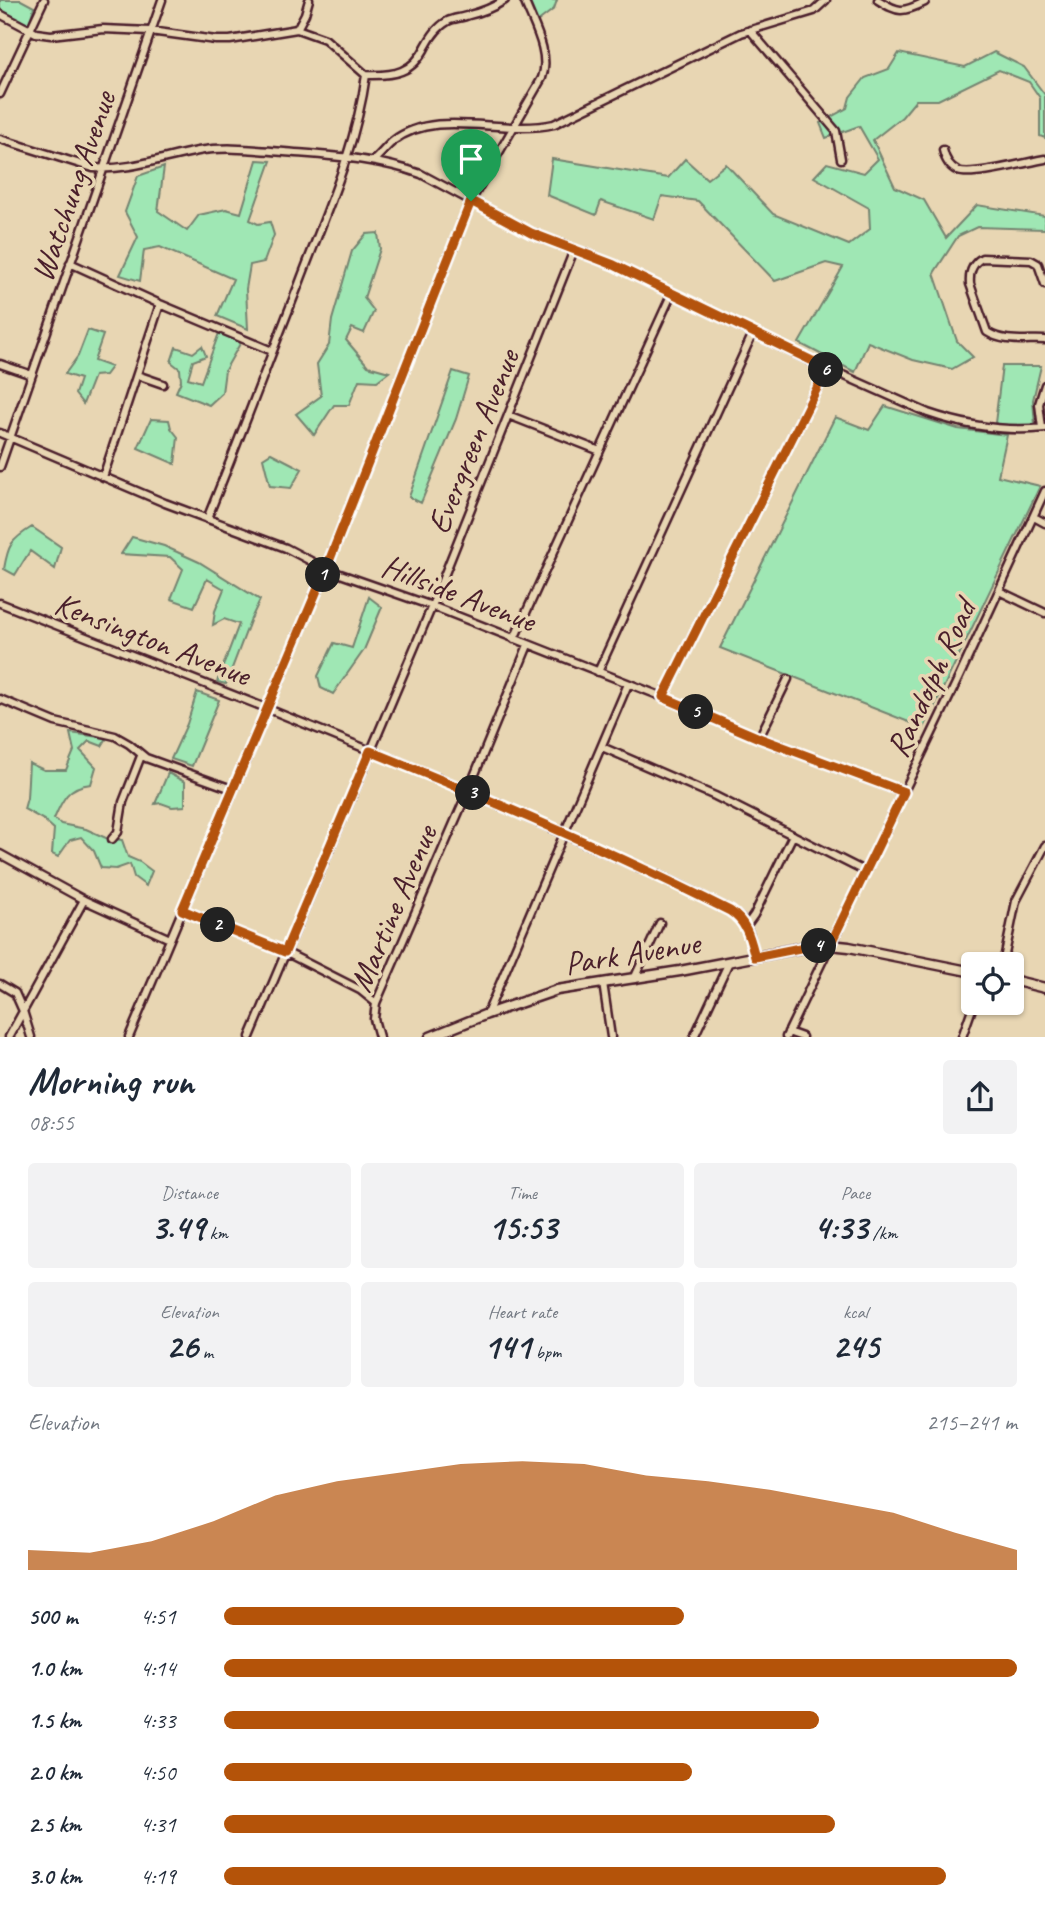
<!DOCTYPE html>
<html lang="en">
<head>
<meta charset="utf-8">
<style>
	:root { --surface:#fff; --page:#f2f2f3; --text:#1f2937; --muted:#747a83; --accent:#b45309 }
	body { margin:0; font-family:Caveat,sans-serif; background:var(--page); color:var(--text); height:100vh; display:flex; flex-direction:column; font-size:26px; white-space:nowrap }
	* { box-sizing:border-box; margin:0 }
	p { font-size:23px; color:var(--muted) }
	.icon { flex:none; width:38px; height:38px; fill:none; stroke:currentColor; stroke-width:2; stroke-linecap:round; stroke-linejoin:round }
	.map { position:relative; height:1037px; overflow:hidden }
	.details { display:flex; flex-direction:column; background:var(--surface); flex:1 }
	.details>* { flex:none }
	.controls { position:absolute; left:961px; top:952px; display:grid; gap:14px }
	.controls a { display:grid; place-items:center; width:63px; height:63px; border-radius:7px; background:var(--surface); box-shadow:0 2px 5px #0004; font-size:35px }
	.pin { position:absolute; display:grid; place-items:center; width:60px; height:60px; color:#fff; margin:-72px -30px; border-radius:50% 50% 50% 0; rotate:-45deg; box-shadow:0 0 7px #0007 }
	.pin .icon { rotate:45deg }
	.km { position:absolute; width:35px; height:35px; margin:-18px; border-radius:50%; background:#222; color:#fff; font-size:19px; line-height:35px; text-align:center }
	.round { display:grid; place-items:center; flex:none; width:74px; height:74px; border-radius:7px; background:var(--page) }
	.head { display:flex; align-items:center; justify-content:space-between; height:119px; padding:0 28px }
	h1 { font-size:38px; font-weight:800; line-height:52px }
	.metrics { display:grid; grid-template-columns:repeat(3,1fr); gap:10px; height:119px; padding:7px 28px }
	.metrics div { display:grid; align-content:center; border-radius:7px; background:var(--page); text-align:center }
	.metrics b { font-size:35px; font-weight:800 }
	.metrics small { font-size:19px; font-weight:400 }
	.metrics p { font-size:19px }
	.chart { height:196px; padding:14px 28px }
	.chart p { display:flex; justify-content:space-between }
	.chart svg { width:100%; height:126px; margin-top:7px; fill:var(--accent); opacity:.7 }
	ul { padding:0 28px; list-style:none; font-size:23px }
	li { display:grid; grid-template-columns:112px 84px 1fr; align-items:center; height:52px }
	li i { height:18px; border-radius:9px; background:var(--accent) }
	.map>svg:first-child { display:block }
</style>
</head>
<body>
<div class="map">
<svg width="1045" height="1037" viewBox="0 0 1045 1037">
	<rect width="100%" height="100%" fill="#e8d6b3"/>
	<filter id="ink" filterUnits="userSpaceOnUse"><feTurbulence type="fractalNoise" baseFrequency=".0143" numOctaves="2"/><feDisplacementMap in="SourceGraphic" scale="14" xChannelSelector="R" yChannelSelector="G"/><feConvolveMatrix kernelMatrix="1 2 1 2 8 2 1 2 1" color-interpolation-filters="sRGB"/></filter>
	<g filter="url(#ink)">
		<path fill="#9fe7b4" stroke="#748370" stroke-width="2" d="M0,0H21L34,7L28,27L0,9Z
			M521,0H557L554,9L533,25Z
			M994,52L1024,67L1045,95V138L1040,136V98L1029,82L999,70L938,100H916L902,117L873,140L895,187L924,200L946,238L977,205L1045,216V229L977,227L958,236L934,273L957,341L973,357L952,369L913,360L868,342L855,372L799,343L843,267L826,263L775,281L698,201L662,196L654,219L601,201L596,215L547,195L552,159L668,178L685,159L707,179L726,164L773,214L849,245L870,229L869,208L814,177L827,163L864,173L878,159L859,126L826,138L820,123L847,108L850,97L865,78L889,69L899,53L965,67Z
			M257,160L271,161L250,220L258,224L270,222L274,235L264,262L250,265L246,289L248,329L217,316L233,279L160,247L144,250L140,281L120,275L138,237L125,212L138,176L164,167L158,211L187,231L199,215L226,209L241,213Z
			M378,233L380,249L364,298L374,311L364,333L352,328L346,340L368,366L389,372L377,381L359,380L349,405H334L314,435L296,414L321,396L317,364L329,345L332,320L352,251L366,234Z
			M88,330L103,335L94,361L111,367L105,375L94,376L83,404L75,394L80,379L65,374L78,356Z
			M219,333L241,342L225,370L222,393L209,405L176,392L181,381L180,369L171,362L176,347L193,353L202,346L206,356L193,361L188,378L201,382Z
			M1002,366H1041L1033,400L1035,425L1006,426L995,423Z
			M453,371L469,376L456,419L421,503L409,497Z
			M885,406L958,429L1007,435L998,476L1040,486L924,728L720,648L835,417L869,430Z
			M151,419L169,420L171,428L178,437L175,464L138,448Z
			M271,453L302,469L291,488L270,486L263,458Z
			M32,527L61,547L55,569L30,551L15,575L4,569C8,545 11,540 32,527Z
			M132,537L164,546L199,562L260,600L250,621L226,684L217,682L239,624L224,619L213,625L215,611L224,589L207,579L194,607L171,599L183,569L170,557L121,554Z
			M369,597L382,607L364,650L333,694L321,688L318,676L334,643L352,648Z
			M197,692L219,700L192,766L171,759L187,724Z
			M70,733L107,738L102,746L89,741L80,750L96,767L91,784C68,786 62,800 54,819L61,824L86,829L106,838L122,840L128,857L140,862L152,871L146,886L134,877L130,864L116,869L101,868L94,851L81,837L70,840L58,857L52,854L54,829L44,820L24,809L27,798L29,763L44,770H66L74,751Z
			M168,773L185,782V806L172,807L161,803L155,804Z"/>
		<g fill="none" stroke-linecap="round" stroke-linejoin="round">
			<defs>
				<path id="minor" d="M878,0C899,13 902,13 925,2
					M0,14L36,33L51,35L103,29L150,31L216,40H230L297,29L325,39L366,75
					M297,29L305,14L309,0
					M750,30L836,131L841,159
					M366,75C394,76 413,73 426,46C431,37 437,27 448,21C454,18 462,18 469,15C482,12 494,7 505,0
					M0,94L44,0
					M0,139L93,168C128,171 164,157 198,151C227,146 256,150 284,152C331,156 376,158 421,174L531,233L614,265L809,360L928,413C966,426 1005,432 1045,428
					M943,150C945,159 949,167 958,171C972,177 1027,162 1045,159
					M373,161C380,155 386,147 393,141C437,107 502,136 554,124L741,33L814,11L826,0
					M70,263L160,304L272,351
					M1045,284L1038,264L1031,260L982,258C972,264 969,272 970,284L987,332C1004,343 1026,339 1045,340
					M0,364L32,375
					M137,375L163,384
					M508,415L600,451
					M1042,428L1039,404L1045,385
					M0,433L165,503L286,548L326,569L432,606L663,697L759,738L903,792
					M0,467L162,0
					M103,477L160,304
					M1034,517L1045,523
					M207,519C239,441 268,362 299,284C325,215 356,148 366,75
					M999,591L1045,613
					M0,603L266,708L464,789L679,885L730,911L741,919L749,933L755,957
					M514,639L672,293
					M598,672L753,333
					M663,697L827,368
					M0,699L55,722L115,736L129,744L146,758L232,789
					M759,738L788,679
					M602,747L715,796L864,871
					M112,839L118,832L123,802L141,756
					M0,854L84,900L170,939
					M182,910L285,952L360,990L376,1003
					M746,926L754,915L793,835
					M1003,964L1016,901L1045,846
					M634,979L660,923
					M603,983L611,1037
					M0,984L15,993L23,1011L31,1037
					M487,1014L628,684
					M788,1032L802,1037
					M9,1037L84,900
					M129,1037L326,569L471,201L542,78C551,53 533,24 524,0
					M250,1037L432,606L574,250
					M379,1037L374,1019L376,1003L468,791L528,645
					M694,1037L729,962
					M786,1037L959,677L1045,491
					M962,1037L974,1003"/>
				<path id="major" d="M1012,980L1045,988
					M430,1037L487,1014L557,990L680,971L800,948L830,945L849,947L973,972"/>
			</defs>
			<use href="#minor" stroke="#4a1f2b" stroke-width="11"/>
			<use href="#major" stroke="#4a1f2b" stroke-width="13"/>
			<use href="#minor" stroke="#e8d6b3" stroke-width="6"/>
			<use href="#major" stroke="#e8d6b3" stroke-width="8"/>
		</g>
	</g>
	<g fill="none" stroke-linecap="round" stroke-linejoin="round" filter="url(#ink)">
		<defs>
			<path id="route" d="M471,201L531,233L614,265L827,368L663,697L759,738L904,792L830,945L800,948L755,957C750,938 747,922 730,911C613,852 492,800 370,751L285,952L182,910L326,569Z"/>
		</defs>
		<use href="#route" stroke="#fff" stroke-width="14"/>
		<use href="#route" stroke="#b45309" stroke-width="9"/>
	</g>
	<g text-anchor="middle" stroke-width="7" stroke-linejoin="round" paint-order="stroke">
		<g font-size="33" fill="#4a1f2b" stroke="#e8d6b3">
			<text transform="translate(72 186) rotate(-71)" y="12">Watchung Avenue</text>
			<text transform="translate(472 441) rotate(-68)" y="12">Evergreen Avenue</text>
			<text transform="translate(459 592) rotate(21)" y="12">Hillside Avenue</text>
			<text transform="translate(153 638) rotate(21)" y="12">Kensington Avenue</text>
			<text transform="translate(930 678) rotate(-65)" y="12">Randolph Road</text>
			<text transform="translate(392 908) rotate(-67)" y="12">Martine Avenue</text>
			<text transform="translate(632 952) rotate(-9)" y="12">Park Avenue</text>
		</g>
	</g>
</svg>
<div class="controls">
<a><svg class="icon" aria-label="locate" viewBox="0 0 24 24"><circle cx="12" cy="12" r="6"/><path d="M12 2v4M12 18v4M2 12h4M18 12h4"/></svg></a>
</div>
<div class="pin" style="left:471px;top:201px;background:#1e9e55"><svg class="icon" aria-label="arrive" viewBox="0 0 24 24"><path d="M6 21V4h12l-3 4 3 4H6"/></svg></div>
<b class="km" style="left:323px;top:575px">1</b>
<b class="km" style="left:218px;top:925px">2</b>
<b class="km" style="left:473px;top:793px">3</b>
<b class="km" style="left:819px;top:946px">4</b>
<b class="km" style="left:696px;top:712px">5</b>
<b class="km" style="left:826px;top:370px">6</b>
</div>
<section class="details">
<div class="head"><div><h1>Morning run</h1><p>08:55</p></div><a class="round"><svg class="icon" aria-label="share" viewBox="0 0 24 24"><path d="M12 15V3M7 8l5-5 5 5M5 13v7h14v-7"/></svg></a></div>
<div class="metrics">
<div><p>Distance</p><b>3.49<small> km</small></b></div>
<div><p>Time</p><b>15:53</b></div>
<div><p>Pace</p><b>4:33<small> /km</small></b></div>
</div>
<div class="metrics">
<div><p>Elevation</p><b>26<small> m</small></b></div>
<div><p>Heart rate</p><b>141<small> bpm</small></b></div>
<div><p>kcal</p><b>245</b></div>
</div>
<div class="chart"><p><span>Elevation</span>215–241 m</p>
<svg viewBox="0 0 160 44" preserveAspectRatio="none"><path d="M0 44V37L10 38L20 34L30 27L40 18L50 13L60 10L70 7L80 6L90 7L100 11L110 13L120 16L130 20L140 24L150 31L160 37V44z"/></svg>
</div>
<ul>
<li><b>500 m</b>4:51<i style="width:58%"></i></li>
<li><b>1.0 km</b>4:14<i style="width:100%"></i></li>
<li><b>1.5 km</b>4:33<i style="width:75%"></i></li>
<li><b>2.0 km</b>4:50<i style="width:59%"></i></li>
<li><b>2.5 km</b>4:31<i style="width:77%"></i></li>
<li><b>3.0 km</b>4:19<i style="width:91%"></i></li>
</ul>
</section>
</body>
</html>
